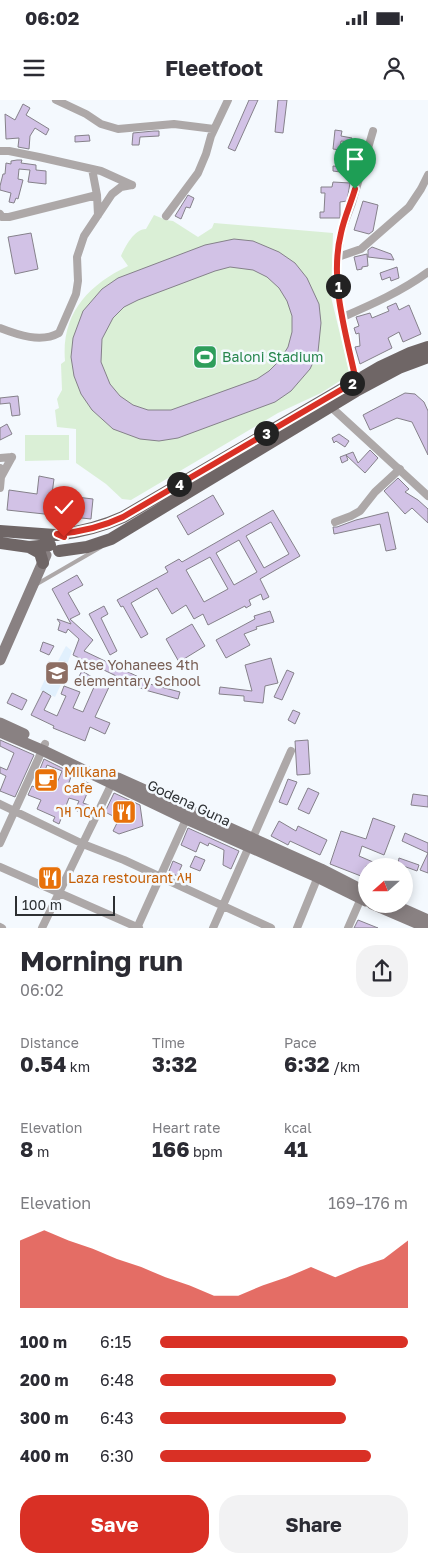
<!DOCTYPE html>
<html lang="en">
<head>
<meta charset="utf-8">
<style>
	:root { --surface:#fff; --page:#f2f2f3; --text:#2b2b33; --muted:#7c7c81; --accent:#d93025 }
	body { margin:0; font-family:"Golos Text","Noto Sans Ethiopic",sans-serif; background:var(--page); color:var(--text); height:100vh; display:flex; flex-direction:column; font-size:19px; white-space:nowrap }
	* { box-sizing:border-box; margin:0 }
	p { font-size:16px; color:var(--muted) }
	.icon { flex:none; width:28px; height:28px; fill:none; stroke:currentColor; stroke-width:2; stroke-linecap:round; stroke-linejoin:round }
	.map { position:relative; height:828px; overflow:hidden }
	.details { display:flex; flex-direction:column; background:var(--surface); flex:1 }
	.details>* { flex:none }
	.needle { width:32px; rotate:249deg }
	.controls { position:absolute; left:358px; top:758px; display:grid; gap:10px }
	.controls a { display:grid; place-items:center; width:55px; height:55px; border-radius:50%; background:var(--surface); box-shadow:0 2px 12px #0003; font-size:25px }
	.scale { position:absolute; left:15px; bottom:12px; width:100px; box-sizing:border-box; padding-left:5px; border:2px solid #2d3033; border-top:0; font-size:14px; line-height:18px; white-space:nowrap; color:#2d3033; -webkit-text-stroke:4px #f4f9fe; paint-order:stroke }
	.pin { position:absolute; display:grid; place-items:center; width:42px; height:42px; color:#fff; margin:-51px -21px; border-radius:50% 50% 50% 0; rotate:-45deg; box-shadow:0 0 5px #0007 }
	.pin .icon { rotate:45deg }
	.km { position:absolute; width:25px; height:25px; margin:-12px; border-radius:50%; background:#222; color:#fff; font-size:14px; line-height:25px; text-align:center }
	.round { display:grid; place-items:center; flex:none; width:52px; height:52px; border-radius:20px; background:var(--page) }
	.overview { display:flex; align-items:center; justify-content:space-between; height:85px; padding:0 20px }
	h1 { font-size:28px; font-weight:700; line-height:38px }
	.figures { display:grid; grid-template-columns:repeat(3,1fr); gap:8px; height:85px; padding:5px 20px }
	.figures div { display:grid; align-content:center }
	.figures b { font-size:21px; font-weight:700 }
	.figures small { font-size:14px; font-weight:400 }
	.figures p { font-size:14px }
	.chart { height:140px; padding:10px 20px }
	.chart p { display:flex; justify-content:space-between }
	.chart svg { width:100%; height:90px; margin-top:5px; fill:var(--accent); opacity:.7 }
	.primary-button { display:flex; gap:10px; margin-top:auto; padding:10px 20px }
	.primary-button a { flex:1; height:58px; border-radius:20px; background:var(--accent); color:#fff; font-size:20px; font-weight:700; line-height:58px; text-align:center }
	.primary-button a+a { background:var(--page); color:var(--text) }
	ul { padding:0 20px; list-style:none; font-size:16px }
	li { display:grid; grid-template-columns:80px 60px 1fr; align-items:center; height:38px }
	li i { height:12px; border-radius:6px; background:var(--accent) }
	.status { display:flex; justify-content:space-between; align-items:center; height:35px; padding:0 25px; background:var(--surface); direction:ltr }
	.status svg { height:14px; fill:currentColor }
	header { display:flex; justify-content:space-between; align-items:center; height:65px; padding:0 20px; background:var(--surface); font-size:22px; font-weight:700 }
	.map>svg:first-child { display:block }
</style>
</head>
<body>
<div class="status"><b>06:02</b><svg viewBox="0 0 49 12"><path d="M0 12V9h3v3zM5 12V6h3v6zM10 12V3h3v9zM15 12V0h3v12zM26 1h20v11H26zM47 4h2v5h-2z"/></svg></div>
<header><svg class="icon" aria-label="menu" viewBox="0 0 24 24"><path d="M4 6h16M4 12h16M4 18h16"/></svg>Fleetfoot<svg class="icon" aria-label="person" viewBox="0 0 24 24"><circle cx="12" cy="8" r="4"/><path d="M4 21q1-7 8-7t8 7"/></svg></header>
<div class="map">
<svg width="428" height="828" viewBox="0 0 428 828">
	<rect width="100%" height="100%" fill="#f4f9fe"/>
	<path fill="#e1f0fd" d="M66,546L72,551L63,575L59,578L63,580L55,597L40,590L47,575L52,572Z"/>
	<path fill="#daefd6" d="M154,115L166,120L173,121L198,137L212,128L214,123L333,133L331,197L349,271L346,277L321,293L278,313L131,400L122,399L106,384L76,363V329L57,327L55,310L59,308L57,299L62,290L61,264L65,261C61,214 88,185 128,166L121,156C125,147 134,129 146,129Z
		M69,335V360L25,361V335Z"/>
	<path fill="#d2c2e6" stroke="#85818a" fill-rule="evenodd" d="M249,0H258L235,51L228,48Z
		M278,0H287L283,33L275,32Z
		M23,4L30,8L26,15L49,29L46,35L35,28L30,36L29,49L18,47L19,38L6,39L5,14L15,20Z
		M335,30L342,31L341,36L352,38L351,42L341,41L340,50L333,49Z
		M154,31H159V36L140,37L139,45H132L133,33Z
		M89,35L90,41L75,42V36Z
		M17,60H22L21,63L36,65V70L46,71V84L28,82L30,70L19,69L18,79L23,80L18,99L16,98L14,103L9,102L11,93L0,90V86L3,74H5L6,63L11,64V61Z
		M333,66L356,68L355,74L333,71Z
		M333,82L350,83L347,101L340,102V118H320V112H324L325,93H321V87H332Z
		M188,95L194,98L190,108L186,107L181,119L175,116Z
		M363,101L378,105L373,131L369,134L354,130Z
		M31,133L38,169L15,174L8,137Z
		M234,139L253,141L279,152L295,163L307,178L319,204L321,223L318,252L310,269L291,291L275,302L178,338L159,341L140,339L113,329L92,310L81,294L74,276L71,257L73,238L83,211L102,189L118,178L205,145ZM230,167L253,170L267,177L279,188L287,201L292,216V232L288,247L280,260L269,271L257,279L171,310H148L133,305L120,296L110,284L101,262L102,239L113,218L124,207L138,200L215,171Z
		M372,147L391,154L394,160L368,157V150Z
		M367,154L368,166L362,167V169L357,170L354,157Z
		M397,167L399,178L391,181L390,177L382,180L380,173Z
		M396,203L399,210L409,205L421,234L403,242L399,232L388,238L392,248L360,264L355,247L360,246L359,233L356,234L354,228L359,226L356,217L370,213L372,218L389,211L387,207Z
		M405,293L415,294L424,302L428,311V355L412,322L397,318L370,330L363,315Z
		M18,296L20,315L12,316L10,303L0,304V298Z
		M7,324L12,334L0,340V328Z
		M339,334L349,341L345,347L336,341L334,343L332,338Z
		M370,350L378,358L365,373L346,355L348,360L342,363L340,357L353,352L358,363Z
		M39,376L54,379L52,394L93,399L91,419L7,410L9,390L37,394Z
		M398,378L409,389L405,392L418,400L428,409V423L412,408L405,414L384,391Z
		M213,395L224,414L188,435L177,416Z
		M273,410L300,456L260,479L269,497L263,500L261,494L249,500L251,505L246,508L245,506L208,525L203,514L194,519L186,505L172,514L157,488L131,503L148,534L141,538L123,506L121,507L117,500L168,472L165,467L179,459L182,462ZM271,422L289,454L264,468L246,436ZM239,440L257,472L234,485L216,453ZM210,457L228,489L204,502L186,470Z
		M388,412L396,449L386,451L380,424L334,434L333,427H337L356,420Z
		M77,475L83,485L68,493L80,514L70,519L93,540L84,551L147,581L146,583L180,592L178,599L145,590L73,555L79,539L68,529L66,533L58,530L60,523L57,519L71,524L52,489Z
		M104,506L108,514L101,518L117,551L110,555L89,514Z
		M270,511L274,522L256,527L257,529L244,534L250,545L226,558L216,540L255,519L254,516Z
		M192,524L205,546L179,562L166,539Z
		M43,542L54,546L49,555L40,551Z
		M271,558L278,583L265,586L263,603L244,601V596L219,594L220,587L252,591L245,565Z
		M287,570L294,573L282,600L274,597Z
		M82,571L109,587L95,617L110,623L105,634L90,627L85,641L53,628L54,626L31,615L43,591L51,596L44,610L57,616L66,596L61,594L64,586L80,592L73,608L83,612L94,587L78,578Z
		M12,593L27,600L22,610L7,603Z
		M293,610L300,613L295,624L288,620Z
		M0,640L34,655L15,697L0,691L6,676L0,673V667L7,670L14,653L0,646Z
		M308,640L310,674L297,675L295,641Z
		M44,659L68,671L66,675L71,677L68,685L80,690L84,681L91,684L83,703L89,705L85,714L75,710L79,701L69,698L59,724L53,721L55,717L37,709L41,700L28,695L32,686L40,689L44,678L57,683L62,671L47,665L43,676L38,674Z
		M288,679L297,682L287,705L279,702Z
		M308,688L319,693L309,714L298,709Z
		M114,693L140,705L143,726L119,734L113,731L119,719L105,712Z
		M413,694L428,696V707L411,705Z
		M373,718L395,726L384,755L362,746L359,756L373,762L372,766H366V778L330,764L341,731L366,739Z
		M279,721L296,731L298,726L327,740L320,755L290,741L288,745L271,736Z
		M188,728L239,751L231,769L223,765L224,750L209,743L208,746L200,742L196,752L181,745Z
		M405,733L428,743V773L420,770L428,753L402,741Z
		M195,756L205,760L200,771L190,767Z
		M399,758L419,765L417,771L398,764Z
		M173,761L182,765L177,776L169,771Z
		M358,820L378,828H354Z"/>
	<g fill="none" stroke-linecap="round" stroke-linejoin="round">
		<path stroke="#ada8a8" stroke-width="4" d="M37,484L101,447"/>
		<path stroke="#ada8a8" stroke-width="8" d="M56,0L86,14L101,24L118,29L174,24L214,29
			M0,51H9L39,57L101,71L132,85
			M92,69L97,95L98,115
			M0,114L2,117H9L97,95
			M166,116L198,73L206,54L211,36L228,0
			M338,157L361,149L409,107L421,89L428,75
			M343,217C373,204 402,191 428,172
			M0,228C18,235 41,243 59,233L76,194L78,181L77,157L84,136L112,94L121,87L132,85
			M356,281L339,201L337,164L341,132L352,103L373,31
			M331,307L428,396
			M0,358L12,357
			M0,368L1,377L0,388
			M1,377L12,357
			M335,422L351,416L360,411L375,392L400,369
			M0,704L83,744L124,760L271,828
			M0,743L45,644
			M0,767L139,828
			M0,827L2,828
			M42,828L113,681
			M137,828L188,715
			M213,828L291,651
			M297,828L319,774
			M348,828L362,796"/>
		<path stroke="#898182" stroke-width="11" d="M0,560L46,455
			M0,623L24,634
			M0,632L42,650L186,719L317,777L366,801
			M118,678L321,769L366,792
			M372,804L428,828
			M392,804L428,820"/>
		<path stroke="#6f6666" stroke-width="12" d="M0,431L55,435
			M57,435C81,432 101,427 123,417L380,267L410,253L428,247
			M0,443L29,447L50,445
			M29,447L40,453L43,463
			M59,451L87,447L111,439L356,291L399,268L428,257"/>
	</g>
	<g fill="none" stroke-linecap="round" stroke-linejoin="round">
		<defs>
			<path id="route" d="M64,437L57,434C81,432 102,427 123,417L356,281C346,233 329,181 341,133C344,118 351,103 355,89"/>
		</defs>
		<use href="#route" stroke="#fff" stroke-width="10"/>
		<use href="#route" stroke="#d93025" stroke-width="6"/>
	</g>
	<defs>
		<symbol id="stadium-square" viewBox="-11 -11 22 22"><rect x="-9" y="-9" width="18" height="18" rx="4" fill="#2e9e5b" stroke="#f4f9fe"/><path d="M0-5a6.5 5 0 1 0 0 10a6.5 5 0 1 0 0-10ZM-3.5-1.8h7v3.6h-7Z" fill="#fff"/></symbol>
		<symbol id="school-square" viewBox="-11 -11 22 22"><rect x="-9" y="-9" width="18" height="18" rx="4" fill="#8d6e63" stroke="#f4f9fe"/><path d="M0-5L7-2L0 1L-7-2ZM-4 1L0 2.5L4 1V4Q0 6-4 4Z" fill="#fff"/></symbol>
		<symbol id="cafe-square" viewBox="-11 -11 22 22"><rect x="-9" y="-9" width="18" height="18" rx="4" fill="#e8710a" stroke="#f4f9fe"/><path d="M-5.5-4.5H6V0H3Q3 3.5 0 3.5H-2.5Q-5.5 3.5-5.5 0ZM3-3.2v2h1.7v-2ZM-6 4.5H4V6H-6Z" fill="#fff"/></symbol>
		<symbol id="restaurant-square" viewBox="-11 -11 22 22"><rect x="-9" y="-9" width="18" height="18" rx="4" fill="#e8710a" stroke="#f4f9fe"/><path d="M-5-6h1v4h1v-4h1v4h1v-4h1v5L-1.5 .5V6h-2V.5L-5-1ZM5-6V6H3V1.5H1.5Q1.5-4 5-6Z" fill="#fff"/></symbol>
	</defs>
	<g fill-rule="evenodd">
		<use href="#stadium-square" x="191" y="243" width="28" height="28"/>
		<use href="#school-square" x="43" y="559" width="28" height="28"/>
		<use href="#cafe-square" x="32" y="666" width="28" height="28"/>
		<use href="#restaurant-square" x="110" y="698" width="28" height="28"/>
		<use href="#restaurant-square" x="36" y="764" width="28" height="28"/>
	</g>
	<g text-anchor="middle" stroke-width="5" stroke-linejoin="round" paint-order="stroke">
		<g font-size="14" fill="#27864d" stroke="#f4f9fe" text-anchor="start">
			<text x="222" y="262">Baloni Stadium</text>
		</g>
		<g font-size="14" fill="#785e54" stroke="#f4f9fe" text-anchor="start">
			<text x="74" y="570">Atse Yohanees 4th<tspan x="74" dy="16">elementary School</tspan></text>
		</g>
		<g font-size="14" fill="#c56008" stroke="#f4f9fe" text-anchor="start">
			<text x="64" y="677">Milkana<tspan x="64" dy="16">cafe</tspan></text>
			<text x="106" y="717" text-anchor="end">ገዛ ገርላሰ</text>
			<text x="68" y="783">Laza restourant ላዛ</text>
		</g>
		<g font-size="14" fill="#2d3033" stroke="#f4f9fe">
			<text transform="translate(189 703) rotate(25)" y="5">Godena Guna</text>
		</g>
	</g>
</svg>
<div class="controls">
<a><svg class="needle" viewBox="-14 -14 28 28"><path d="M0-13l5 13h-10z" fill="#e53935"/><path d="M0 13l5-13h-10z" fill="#7c7c81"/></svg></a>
</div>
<div class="scale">100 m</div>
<div class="pin" style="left:355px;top:89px;background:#1e9e55"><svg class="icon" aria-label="arrive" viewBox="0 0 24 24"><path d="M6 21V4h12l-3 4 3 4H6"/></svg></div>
<div class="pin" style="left:64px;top:437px;background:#d93025"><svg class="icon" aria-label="check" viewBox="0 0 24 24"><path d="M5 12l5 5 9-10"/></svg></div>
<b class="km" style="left:338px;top:186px">1</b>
<b class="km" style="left:352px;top:283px">2</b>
<b class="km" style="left:266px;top:333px">3</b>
<b class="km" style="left:179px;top:384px">4</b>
</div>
<section class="details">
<div class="overview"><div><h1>Morning run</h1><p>06:02</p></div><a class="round"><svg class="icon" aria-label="share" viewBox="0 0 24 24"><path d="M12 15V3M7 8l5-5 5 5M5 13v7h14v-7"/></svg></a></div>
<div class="figures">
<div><p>Distance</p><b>0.54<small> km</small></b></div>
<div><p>Time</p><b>3:32</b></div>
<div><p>Pace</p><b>6:32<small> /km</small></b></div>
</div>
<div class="figures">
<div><p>Elevation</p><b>8<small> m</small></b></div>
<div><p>Heart rate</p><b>166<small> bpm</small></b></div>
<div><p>kcal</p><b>41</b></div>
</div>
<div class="chart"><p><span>Elevation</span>169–176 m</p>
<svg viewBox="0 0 160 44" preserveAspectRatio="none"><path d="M0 44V11L10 6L20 11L30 15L40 20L50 24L60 29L70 33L80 38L90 38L100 33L110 29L120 24L130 29L140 24L150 20L160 11V44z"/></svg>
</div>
<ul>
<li><b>100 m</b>6:15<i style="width:100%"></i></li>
<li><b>200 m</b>6:48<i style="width:71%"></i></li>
<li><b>300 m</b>6:43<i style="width:75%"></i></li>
<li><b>400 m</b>6:30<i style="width:85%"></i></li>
</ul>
<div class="primary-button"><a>Save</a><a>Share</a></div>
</section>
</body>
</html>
